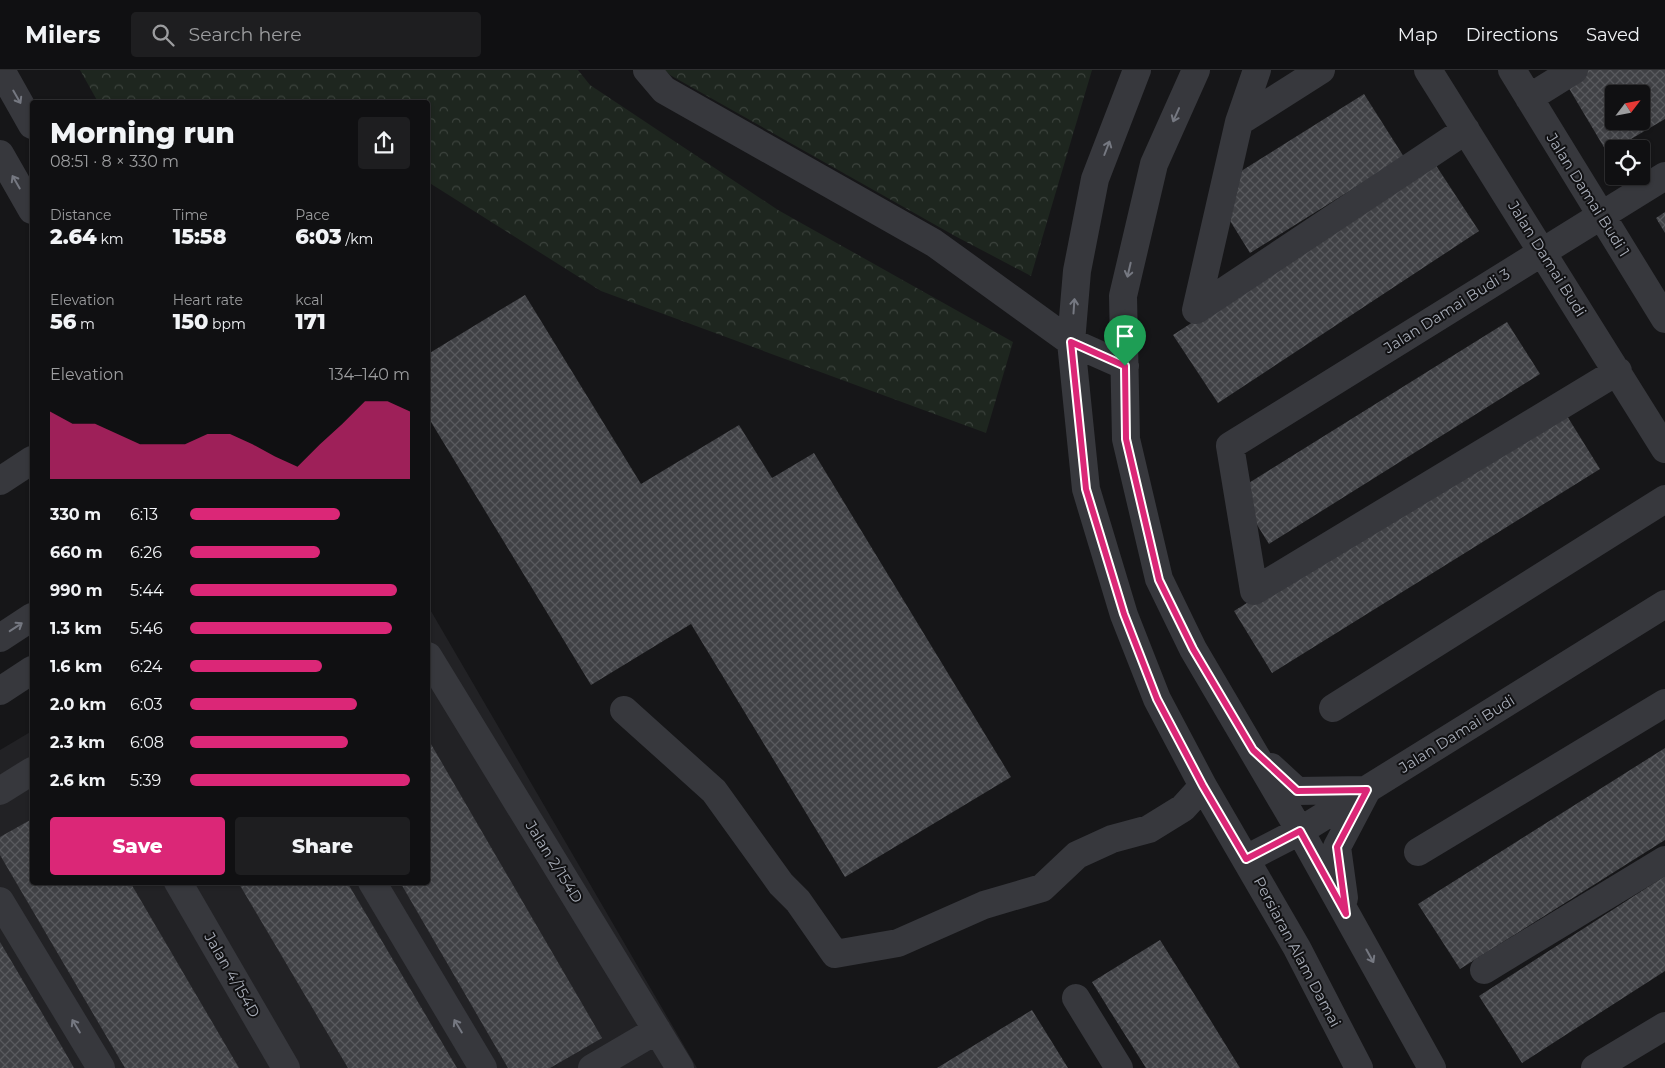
<!DOCTYPE html>
<html lang="en">
<head>
<meta charset="utf-8">
<style>
	:root { --surface:#101012; --page:#1e1e20; --text:#f1f3f6; --muted:#9c9d9f; --line:#303032; --accent:#db2777 }
	body { margin:0; font-family:Montserrat,sans-serif; background:var(--page); color:var(--text); height:100vh; display:flex; flex-direction:column; font-size:19px; white-space:nowrap }
	* { box-sizing:border-box; margin:0 }
	p { font-size:16px; color:var(--muted) }
	.icon { flex:none; width:28px; height:28px; fill:none; stroke:currentColor; stroke-width:2; stroke-linecap:round; stroke-linejoin:round }
	.map { position:relative; flex:1; overflow:hidden }
	.details { position:absolute; left:30px; top:30px; width:400px; height:785px; display:flex; flex-direction:column; background:var(--surface); border-radius:5px; box-shadow:0 1px 4px #0004,0 0 0 1px var(--line) }
	.details>* { flex:none }
	.needle { width:32px; rotate:58deg }
	.controls { position:absolute; left:1605px; top:15px; display:grid; gap:10px }
	.controls a { display:grid; place-items:center; width:45px; height:45px; border-radius:5px; background:var(--surface); box-shadow:0 1px 4px #0004,0 0 0 1px var(--line); font-size:25px }
	.pin { position:absolute; display:grid; place-items:center; width:42px; height:42px; color:#fff; margin:-51px -21px; border-radius:50% 50% 50% 0; rotate:-45deg; box-shadow:0 0 5px #0007 }
	.pin .icon { rotate:45deg }
	.round { display:grid; place-items:center; flex:none; width:52px; height:52px; border-radius:5px; background:var(--page) }
	.overview { display:flex; align-items:center; justify-content:space-between; height:85px; padding:0 20px }
	h1 { font-size:28px; font-weight:800; line-height:38px }
	.figures { display:grid; grid-template-columns:repeat(3,1fr); gap:8px; height:85px; padding:5px 20px }
	.figures div { display:grid; align-content:center }
	.figures b { font-size:21px; font-weight:800 }
	.figures small { font-size:14px; font-weight:400 }
	.figures p { font-size:14px }
	.chart { height:140px; padding:10px 20px }
	.chart p { display:flex; justify-content:space-between }
	.chart svg { width:100%; height:90px; margin-top:5px; fill:var(--accent); opacity:.7 }
	.cta { display:flex; gap:10px; margin-top:auto; padding:10px 20px }
	.cta a { flex:1; height:58px; border-radius:5px; background:var(--accent); color:#fff; font-size:20px; font-weight:800; line-height:58px; text-align:center }
	.cta a+a { background:var(--page); color:var(--text) }
	ul { padding:0 20px; list-style:none; font-size:16px }
	li { display:grid; grid-template-columns:80px 60px 1fr; align-items:center; height:38px }
	li i { height:12px; border-radius:6px; background:var(--accent) }
	header { display:flex; align-items:center; gap:30px; box-sizing:border-box; height:70px; padding:0 25px; background:var(--surface); border-bottom:1px solid var(--line) }
	header strong { font-size:24px }
	nav { display:flex; gap:28px; margin-inline-start:auto; font-size:18px }
	.search { width:350px; height:45px; background:var(--page); display:flex; align-items:center; gap:12px; box-sizing:border-box; padding:0 18px; border-radius:5px; color:var(--muted); font-size:19px }
	.map>svg:first-child { display:block }
</style>
</head>
<body>
<header>
<strong>Milers</strong>
<div class="search"><svg class="icon" aria-label="search" viewBox="0 0 24 24"><circle cx="10" cy="10" r="6"/><path d="M15 15l6 6"/></svg>Search here</div>
<nav><a>Map</a><a>Directions</a><a>Saved</a></nav>
</header>
<div class="map">
<svg width="1665" height="998" viewBox="0 0 1665 998">
	<defs>
		<pattern id="forest-crowns" width="20" height="18" patternUnits="userSpaceOnUse" patternTransform="scale(1.25)"><rect width="20" height="18" fill="#1e261f"/><path d="M2 6a3 3 0 1 1 6 0M12 15a3 3 0 1 1 6 0" fill="none" stroke="#3c433d"/></pattern>
		<pattern id="building-cross-hatch" width="8" height="8" patternUnits="userSpaceOnUse" patternTransform="scale(1.25)"><rect width="8" height="8" fill="#404145"/><path d="M0 0l8 8M0 8l8-8" fill="none" stroke="#595a5e"/></pattern>
	</defs>
	<rect width="100%" height="100%" fill="#161618"/>
	<path fill="#222225" d="M428,536L697,998H0V680L32,661V812H428Z"/>
	<path fill="url(#forest-crowns)" d="M80,0H578L590,15L778,140L1013,272L986,363L601,221L428,112V32H98Z
		M665,0H1092L1031,206L955,166L670,5Z"/>
	<path fill="url(#building-cross-hatch)" fill-rule="evenodd" d="M1581,0H1665V49L1614,79L1608,84L1564,10ZM1614,24H1641V51H1614Z
		M1364,24L1404,87L1250,183L1211,120Z
		M1435,94L1479,161L1218,333L1173,265Z
		M1665,142V163L1656,148Z
		M525,225L641,414L739,355L772,408L814,383L1011,707L845,807L691,554L591,615L428,347V284Z
		M1507,252L1540,304L1269,474L1236,421Z
		M1562,338L1600,399L1272,603L1234,541Z
		M428,669L602,968L550,998H508L400,812H428Z
		M1665,678V770L1460,899L1418,834Z
		M32,749V812H130L239,998H125L0,785V767Z
		M1665,806V901L1522,993L1479,926Z
		M238,812H347L457,998H348Z
		M1160,870L1196,927L1240,998H1146L1110,941L1092,912Z
		M0,872L62,977L74,998H0Z
		M1032,940L1068,998H937L1004,957Z"/>
	<g fill="none" stroke-linecap="round" stroke-linejoin="round">
		<path stroke="#37383d" stroke-width="28" d="M1,0L32,55
			M647,0L664,20L934,173L1071,272L1125,296
			M1137,0L1095,109L1077,201L1071,272L1086,419L1124,545L1157,629L1203,716L1297,878L1359,998
			M1196,0L1154,94L1123,226L1126,369L1159,509L1193,579L1300,761L1432,998
			M1428,0L1665,379
			M1512,0L1665,249
			M1529,28L1574,0
			M1239,52L1321,0
			M0,84L32,140
			M1196,240L1466,60
			M1196,240L1239,52L1257,0
			M1618,301L1254,521L1230,376L1665,106
			M0,411L32,390
			M0,568L32,547
			M428,586L680,998
			M0,621L32,600
			M1333,638L1665,429
			M624,640L714,721L781,814L798,831L835,884L898,873L984,835L1042,818L1077,785L1112,769L1149,759L1183,738L1203,716
			M1271,697L1297,721L1365,720
			M0,721L32,701
			M1418,782L1665,633
			M1246,789L1300,761L1665,534
			M178,812L286,998
			M372,812L483,998
			M1344,828L1337,777L1367,720
			M0,831L101,998
			M1484,900L1665,790
			M1076,928L1119,998
			M592,998L657,960
			M1595,998L1665,956"/>
	</g>
	<defs><path id="oneway-shaft" d="M-6 0H5M1.5-3L5.5 0L1.5 3" fill="none" stroke-width="1.6" stroke-linecap="round" stroke-linejoin="round" transform="scale(1.25)"/></defs>
	<g stroke="#757881">
		<use href="#oneway-shaft" transform="translate(17 27) rotate(60)"/>
		<use href="#oneway-shaft" transform="translate(1176 45) rotate(114)"/>
		<use href="#oneway-shaft" transform="translate(1107 78) rotate(-69)"/>
		<use href="#oneway-shaft" transform="translate(16 112) rotate(-120)"/>
		<use href="#oneway-shaft" transform="translate(1129 200) rotate(103)"/>
		<use href="#oneway-shaft" transform="translate(1074 236) rotate(-86)"/>
		<use href="#oneway-shaft" transform="translate(16 557) rotate(-33)"/>
		<use href="#oneway-shaft" transform="translate(1370 886) rotate(61)"/>
		<use href="#oneway-shaft" transform="translate(76 956) rotate(-121)"/>
		<use href="#oneway-shaft" transform="translate(458 956) rotate(-121)"/>
	</g>
	<g fill="none" stroke-linecap="round" stroke-linejoin="round">
		<defs>
			<path id="route" d="M1071,272L1125,296L1126,369L1159,510L1193,579L1253,680L1297,721L1367,720L1337,777L1346,844L1300,761L1246,789L1203,716L1157,629L1124,544L1086,419Z"/>
		</defs>
		<use href="#route" stroke="#fff" stroke-width="10"/>
		<use href="#route" stroke="#db2777" stroke-width="6"/>
	</g>
	<g text-anchor="middle" stroke-width="4" stroke-linejoin="round" paint-order="stroke">
		<g font-size="15" fill="#a8adb8" stroke="#111113">
			<text transform="translate(1588 125) rotate(58)" y="5">Jalan Damai Budi 1</text>
			<text transform="translate(1547 189) rotate(58)" y="5">Jalan Damai Budi</text>
			<text transform="translate(1447 241) rotate(-32)" y="5">Jalan Damai Budi 3</text>
			<text transform="translate(1457 664) rotate(-32)" y="5">Jalan Damai Budi</text>
			<text transform="translate(554 792) rotate(58)" y="5">Jalan 2/154D</text>
			<text transform="translate(1297 882) rotate(62)" y="5">Persiaran Alam Damai</text>
			<text transform="translate(232 905) rotate(60)" y="5">Jalan 4/154D</text>
		</g>
	</g>
</svg>
<div class="controls">
<a><svg class="needle" viewBox="-14 -14 28 28"><path d="M0-13l5 13h-10z" fill="#e53935"/><path d="M0 13l5-13h-10z" fill="#9c9d9f"/></svg></a>
<a><svg class="icon" aria-label="locate" viewBox="0 0 24 24"><circle cx="12" cy="12" r="6"/><path d="M12 2v4M12 18v4M2 12h4M18 12h4"/></svg></a>
</div>
<div class="pin" style="left:1125px;top:296px;background:#1e9e55"><svg class="icon" aria-label="arrive" viewBox="0 0 24 24"><path d="M6 21V4h12l-3 4 3 4H6"/></svg></div>
<section class="details">
<div class="overview"><div><h1>Morning run</h1><p>08:51 · 8 × 330 m</p></div><a class="round"><svg class="icon" aria-label="share" viewBox="0 0 24 24"><path d="M12 15V3M7 8l5-5 5 5M5 13v7h14v-7"/></svg></a></div>
<div class="figures">
<div><p>Distance</p><b>2.64<small> km</small></b></div>
<div><p>Time</p><b>15:58</b></div>
<div><p>Pace</p><b>6:03<small> /km</small></b></div>
</div>
<div class="figures">
<div><p>Elevation</p><b>56<small> m</small></b></div>
<div><p>Heart rate</p><b>150<small> bpm</small></b></div>
<div><p>kcal</p><b>171</b></div>
</div>
<div class="chart"><p><span>Elevation</span>134–140 m</p>
<svg viewBox="0 0 160 44" preserveAspectRatio="none"><path d="M0 44V11L10 17L20 17L30 22L40 27L50 27L60 27L70 22L80 22L90 27L100 33L110 38L120 27L130 17L140 6L150 6L160 11V44z"/></svg>
</div>
<ul>
<li><b>330 m</b>6:13<i style="width:68%"></i></li>
<li><b>660 m</b>6:26<i style="width:59%"></i></li>
<li><b>990 m</b>5:44<i style="width:94%"></i></li>
<li><b>1.3 km</b>5:46<i style="width:92%"></i></li>
<li><b>1.6 km</b>6:24<i style="width:60%"></i></li>
<li><b>2.0 km</b>6:03<i style="width:76%"></i></li>
<li><b>2.3 km</b>6:08<i style="width:72%"></i></li>
<li><b>2.6 km</b>5:39<i style="width:100%"></i></li>
</ul>
<div class="cta"><a>Save</a><a>Share</a></div>
</section>
</div>
</body>
</html>
